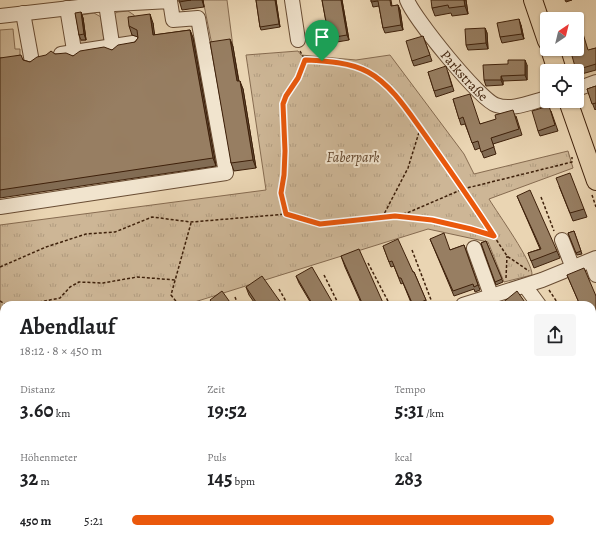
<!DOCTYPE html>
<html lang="de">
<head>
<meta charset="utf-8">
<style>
	:root { --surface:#fff; --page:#f6f6f6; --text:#202124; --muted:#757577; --accent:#ea580c }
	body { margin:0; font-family:Alegreya,serif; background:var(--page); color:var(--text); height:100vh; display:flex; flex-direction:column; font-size:15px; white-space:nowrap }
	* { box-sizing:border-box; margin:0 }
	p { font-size:13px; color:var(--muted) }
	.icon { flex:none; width:22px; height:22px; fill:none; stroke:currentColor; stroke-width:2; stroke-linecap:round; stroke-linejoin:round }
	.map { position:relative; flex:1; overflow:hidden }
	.drawer { position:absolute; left:0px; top:301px; width:596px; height:242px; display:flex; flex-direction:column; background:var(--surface); border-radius:12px 12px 0 0; box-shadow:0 1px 3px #0004 }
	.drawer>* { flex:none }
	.needle { width:26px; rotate:35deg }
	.controls { position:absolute; left:540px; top:12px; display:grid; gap:8px }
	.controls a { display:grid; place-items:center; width:44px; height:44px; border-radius:4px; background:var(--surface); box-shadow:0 1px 3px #0004; font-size:20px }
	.pin { position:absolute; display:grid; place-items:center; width:34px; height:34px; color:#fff; margin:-41px -17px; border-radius:50% 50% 50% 0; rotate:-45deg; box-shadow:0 0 4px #0007 }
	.pin .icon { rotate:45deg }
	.round { display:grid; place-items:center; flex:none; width:42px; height:42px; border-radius:4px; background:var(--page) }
	.overview { display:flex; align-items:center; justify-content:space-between; height:68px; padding:0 20px }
	h1 { font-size:22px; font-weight:600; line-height:30px }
	.stats { display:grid; grid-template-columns:repeat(3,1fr); gap:6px; height:68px; padding:4px 20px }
	.stats div { display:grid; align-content:center }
	.stats b { font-size:20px; font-weight:600 }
	.stats small { font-size:11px; font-weight:400 }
	.stats p { font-size:11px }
	ul { padding:0 20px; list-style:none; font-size:13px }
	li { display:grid; grid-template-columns:64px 48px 1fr; align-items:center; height:30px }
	li i { height:10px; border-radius:5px; background:var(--accent) }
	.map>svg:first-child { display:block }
</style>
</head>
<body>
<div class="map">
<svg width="596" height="543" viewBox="0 0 596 543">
	<defs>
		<pattern id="park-tufts" width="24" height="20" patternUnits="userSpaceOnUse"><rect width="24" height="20" fill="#cdb696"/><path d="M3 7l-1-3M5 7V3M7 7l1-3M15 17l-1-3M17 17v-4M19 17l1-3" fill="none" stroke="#b19c80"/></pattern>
	</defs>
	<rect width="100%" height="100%" fill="#ead5b3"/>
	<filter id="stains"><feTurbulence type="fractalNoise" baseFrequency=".005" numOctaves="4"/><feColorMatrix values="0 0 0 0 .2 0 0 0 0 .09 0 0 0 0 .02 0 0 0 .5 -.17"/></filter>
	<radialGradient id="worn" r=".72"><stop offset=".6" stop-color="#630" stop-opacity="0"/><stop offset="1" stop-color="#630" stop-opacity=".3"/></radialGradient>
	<path fill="#cdb696" stroke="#866b50" d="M203,0H227L233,47L213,50Z
		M128,11L134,15L136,25L131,26L132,37L121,38L116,36L113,14L118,12Z
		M94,13L101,17L104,41L81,48L76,41L86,40L83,18L75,19V16Z
		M13,29L15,49H20V55L0,61V30Z"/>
	<path fill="url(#park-tufts)" stroke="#866b50" d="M298,51L301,55L356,60L390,55L464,154L474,174L568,151L573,168L489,199C498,214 533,262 532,275L504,282L488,242L428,229L185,305H4V329H0V225L266,190L246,55Z
		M596,477V543H559L564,539H592V481Z"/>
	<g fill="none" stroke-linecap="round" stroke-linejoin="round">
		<defs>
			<g id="minor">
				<path d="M292,0L298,40"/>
				<path id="s1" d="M407,0C414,18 479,99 496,105C512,111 531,102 547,98"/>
				<path d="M106,4L113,50"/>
				<path d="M67,8L75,56"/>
				<path d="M23,13L32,62"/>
				<path d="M0,16L96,5L170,1L173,20L198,18L226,173L0,207"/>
				<path d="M61,54L133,43"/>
				<path d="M577,89L596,82"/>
				<path d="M562,240L573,268"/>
				<path d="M474,248L491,295"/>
				<path d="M591,261L596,275"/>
				<path d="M525,286L539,305"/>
				<path d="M463,305L542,280L596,258"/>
				<path d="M592,379L596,385"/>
				<path d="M0,395H4"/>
				<path d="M592,418L596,415"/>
				<path d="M0,535H4"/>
				<path d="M54,539L82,543"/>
				<path d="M250,539L253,543"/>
				<path d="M371,539L374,543"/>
				<path d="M507,539L511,543"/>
			</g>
			<path id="major" d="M533,0L547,41
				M550,49L557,71
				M568,101L596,181"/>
		</defs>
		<use href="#minor" stroke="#694d34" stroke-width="16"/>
		<use href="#major" stroke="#3e200a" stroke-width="20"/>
		<path stroke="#3e200a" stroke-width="1.5" stroke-dasharray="3 2" stroke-linecap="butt" d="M300,51L305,60
			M305,60C372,64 382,78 420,129L408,168L382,218
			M420,129L463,189L507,256L529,271
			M592,195L596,207
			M541,197L554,231
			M286,213L281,193L284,175L285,151L284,100L298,78L305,60
			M397,216C430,219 463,224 494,236
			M412,250L433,305
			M368,263L390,305
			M0,267L46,247L86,234L115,232L152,217L191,222L287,214L320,224L395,216L407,213L463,189L572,162V157
			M324,275L339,305
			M506,278L507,256
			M279,289L288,305
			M549,290L559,305
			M235,297L238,305
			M0,301L5,304H29L60,298L70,287L79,282L103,283L137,277L176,280
			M179,305L171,295L191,223
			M592,352L596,358
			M592,507L596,500
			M592,527L596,529
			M565,543L570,539"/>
		<use href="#minor" stroke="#f1e4ce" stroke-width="14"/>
		<use href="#major" stroke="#ead5b3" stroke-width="18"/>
	</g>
	<path fill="#826c54" stroke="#3e200a" d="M179,0H203L204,7L182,10Z
		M256,0H276L280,27L261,30L260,27Z
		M322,0H342L349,40L331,43L329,38Z
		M371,0H391L392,6L398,5L400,10L403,30L385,33L383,28L379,6L373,7Z
		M466,0L468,14L452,16L451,13L435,16L432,8Z
		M565,0H572L566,2Z
		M81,12L83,18L86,40H81L79,35Z
		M153,23L154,35L190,30L193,38L216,166L0,198V58L23,60L30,62L55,54L73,56L112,50L135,42L138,38V37L132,35L129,26Z
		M521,25L524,39L502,43L500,37Z
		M485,28L487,33L488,49L468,50L466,45Z
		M423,36L432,61L414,66L412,61Z
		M230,39L233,47L239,81L243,89L256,168L234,171L231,163Z
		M596,48V70L578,75L576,70L589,50Z
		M527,65V80L503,81V85L486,86L484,80Z
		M428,72H448L454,91L436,97Z
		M596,86V109L595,110L587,89Z
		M453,99L480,124L516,116L522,135L493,144L496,154L484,158L480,148L475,150L465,124L461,125Z
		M551,111L558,131L540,136L538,131Z
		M559,186L584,209L587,217L573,221Z
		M517,196L557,251L560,258L534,268L528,253L540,249L520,203Z
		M574,231L582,254L577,255L568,233Z
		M430,239L450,250L464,245L480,290L475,292L474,289L454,296Z
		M486,241L503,282L496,285L481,243Z
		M383,246L413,272H414L428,305H412L403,283L401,284L394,266L391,267Z
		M341,256L384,305H362L345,267Z
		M567,275L596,296V335L593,336L592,333V305H580Z
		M296,276L334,305H312L299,283Z
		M246,287L281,303L282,305H256L249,295Z
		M0,336L4,359H0Z
		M0,361H4V380H0Z
		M0,406H4V425H0Z
		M0,486V487H4V527L0,526Z
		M93,539H141L145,543H95Z
		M171,539H190L185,543H173Z
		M219,539H242L243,543H222Z
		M274,539H305L308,543H277Z
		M395,539H426L430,543H399Z
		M445,539H465L461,543H449Z
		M541,539H554L549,543H544Z"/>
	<path fill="#6a5845" stroke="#3e200a" d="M202,0H203L204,7Z
		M275,0H276L280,27L279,24Z
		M341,0H342L349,40L347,35Z
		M464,0H466L468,14L465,6Z
		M398,5L400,10L403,30L401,25Z
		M81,12L83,18L86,40L84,34Z
		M150,14L153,23L156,44L153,35Z
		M519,19L521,25L524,39L522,34Z
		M485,28L487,33L488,49L486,43Z
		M190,30L193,38L216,166L213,158Z
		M230,39L233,47L240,90L237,81Z
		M525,60L527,65V80L525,75Z
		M501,76L503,81V85L501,80Z
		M240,81L243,89L256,168L253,160Z
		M3,337L4,340V359L2,353Z
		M593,396L596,403L592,405V397Z
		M596,438V447L592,450V441Z
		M117,539H118L120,543H113Z
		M179,539H190L185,543H176V542Z
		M210,539H216L212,543Z
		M239,539H242L243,543H235Z
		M454,539H465L461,543H453L452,541Z
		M545,539H554L549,543H545L544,540Z"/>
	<path fill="#977e62" stroke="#3e200a" d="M179,0H191L179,2Z
		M256,0H275L279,24L260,27Z
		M322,0H341L347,35L329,38Z
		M371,0H390L391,6L398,5L401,25L383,28L378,1L371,2Z
		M431,0H464L465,6L449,8L448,5L432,8Z
		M81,12L84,34L79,35L75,13Z
		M150,14L153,35L190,30L213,158L0,190V58L21,55L23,60L30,62L37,57L46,55L51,51L55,54L66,53L73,56L80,51L104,47L112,50L118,45L135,42L138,38L137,30L129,26L128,17Z
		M519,19L522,34L500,37L497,23Z
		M581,27L588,50L596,48V64L576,70L570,49H577V28Z
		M485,28L486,43L466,45L465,29Z
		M423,36L430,55L412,61L406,41Z
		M230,39L237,81H240L253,160L231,163L210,42Z
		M508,60H525V75L501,76V80H484L483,65L508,64Z
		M446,66L452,86L434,91L428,72Z
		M596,86V103L592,104L587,89Z
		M470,94L480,124L496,119L495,115L513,110L519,129L491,138L494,147L481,152L478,141L472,143L463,117L459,119L453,99Z
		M549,106L555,125L538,131L532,111Z
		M570,173L584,209L570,213L556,178Z
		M530,190L557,251L531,261L528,253L541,249L517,196Z
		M574,231L581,251L576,253L568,233Z
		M444,233L450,250L464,245L478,285L474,287L473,284L453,291L430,239Z
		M398,239L413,272H414L426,300L414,305H413L401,278H399L392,261L389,262L383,246Z
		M486,241L502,279L495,282L481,243Z
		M359,249L384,305H363L341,256Z
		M312,267L334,305H313L296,276Z
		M584,268L596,296V327L592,329V305H580L567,275Z
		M262,276L281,303L278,305H258L246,287Z
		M222,291L232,305H214L210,300Z
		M517,291L527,305H502L501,304Z
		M0,336L3,337L2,353H0Z
		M0,361H4V375L0,374Z
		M0,406H4V419H0Z
		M596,420V438L592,441V423Z
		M0,487H4V520H0Z
		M0,539L22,540V543H0Z
		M94,539H117L113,543H97Z
		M119,539H141L145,543H122Z
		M173,539H179L176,542Z
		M222,539H239L235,543H225Z
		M277,539H305L308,543H280Z
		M330,539H357L360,543H333Z
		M401,539H426L430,543H405Z"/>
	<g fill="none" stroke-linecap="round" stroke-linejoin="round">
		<defs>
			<path id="route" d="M305,60C325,61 350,62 368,72C392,85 409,113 425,135C449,169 472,202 494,236L471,229L432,220L395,216L320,224L286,214L281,193L284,175L285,151L283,104L286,96L298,78Z"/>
		</defs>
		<use href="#route" stroke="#fff" stroke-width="8"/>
		<use href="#route" stroke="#ea580c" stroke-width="5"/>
	</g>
	<g text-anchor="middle" stroke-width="4" stroke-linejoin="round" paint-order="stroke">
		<g font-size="14" fill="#3e200a" stroke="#f1e4ce">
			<text dy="5" stroke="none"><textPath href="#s1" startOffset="95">Parkstraße</textPath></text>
		</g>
		<g font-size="14" font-style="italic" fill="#62462d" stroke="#f1e4ce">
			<text x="353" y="162">Faberpark</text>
		</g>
	</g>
	<rect width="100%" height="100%" filter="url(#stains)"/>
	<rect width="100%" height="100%" fill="url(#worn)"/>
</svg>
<div class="controls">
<a><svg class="needle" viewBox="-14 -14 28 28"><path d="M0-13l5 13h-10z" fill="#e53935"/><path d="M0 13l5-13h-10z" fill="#757577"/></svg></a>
<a><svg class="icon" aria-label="locate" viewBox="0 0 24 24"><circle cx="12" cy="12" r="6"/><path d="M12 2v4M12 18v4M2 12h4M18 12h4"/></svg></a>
</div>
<div class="pin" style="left:322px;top:61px;background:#1e9e55"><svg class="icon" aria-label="arrive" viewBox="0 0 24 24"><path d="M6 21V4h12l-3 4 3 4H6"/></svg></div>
<section class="drawer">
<div class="overview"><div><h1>Abendlauf</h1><p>18:12 · 8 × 450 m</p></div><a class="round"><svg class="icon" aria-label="share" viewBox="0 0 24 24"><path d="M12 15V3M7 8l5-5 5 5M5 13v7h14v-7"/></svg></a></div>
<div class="stats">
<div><p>Distanz</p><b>3.60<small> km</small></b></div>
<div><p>Zeit</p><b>19:52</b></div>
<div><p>Tempo</p><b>5:31<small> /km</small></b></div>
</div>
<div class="stats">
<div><p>Höhenmeter</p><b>32<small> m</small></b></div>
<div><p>Puls</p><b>145<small> bpm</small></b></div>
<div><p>kcal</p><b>283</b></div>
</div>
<ul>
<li><b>450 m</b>5:21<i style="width:95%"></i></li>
</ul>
</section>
</div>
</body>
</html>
